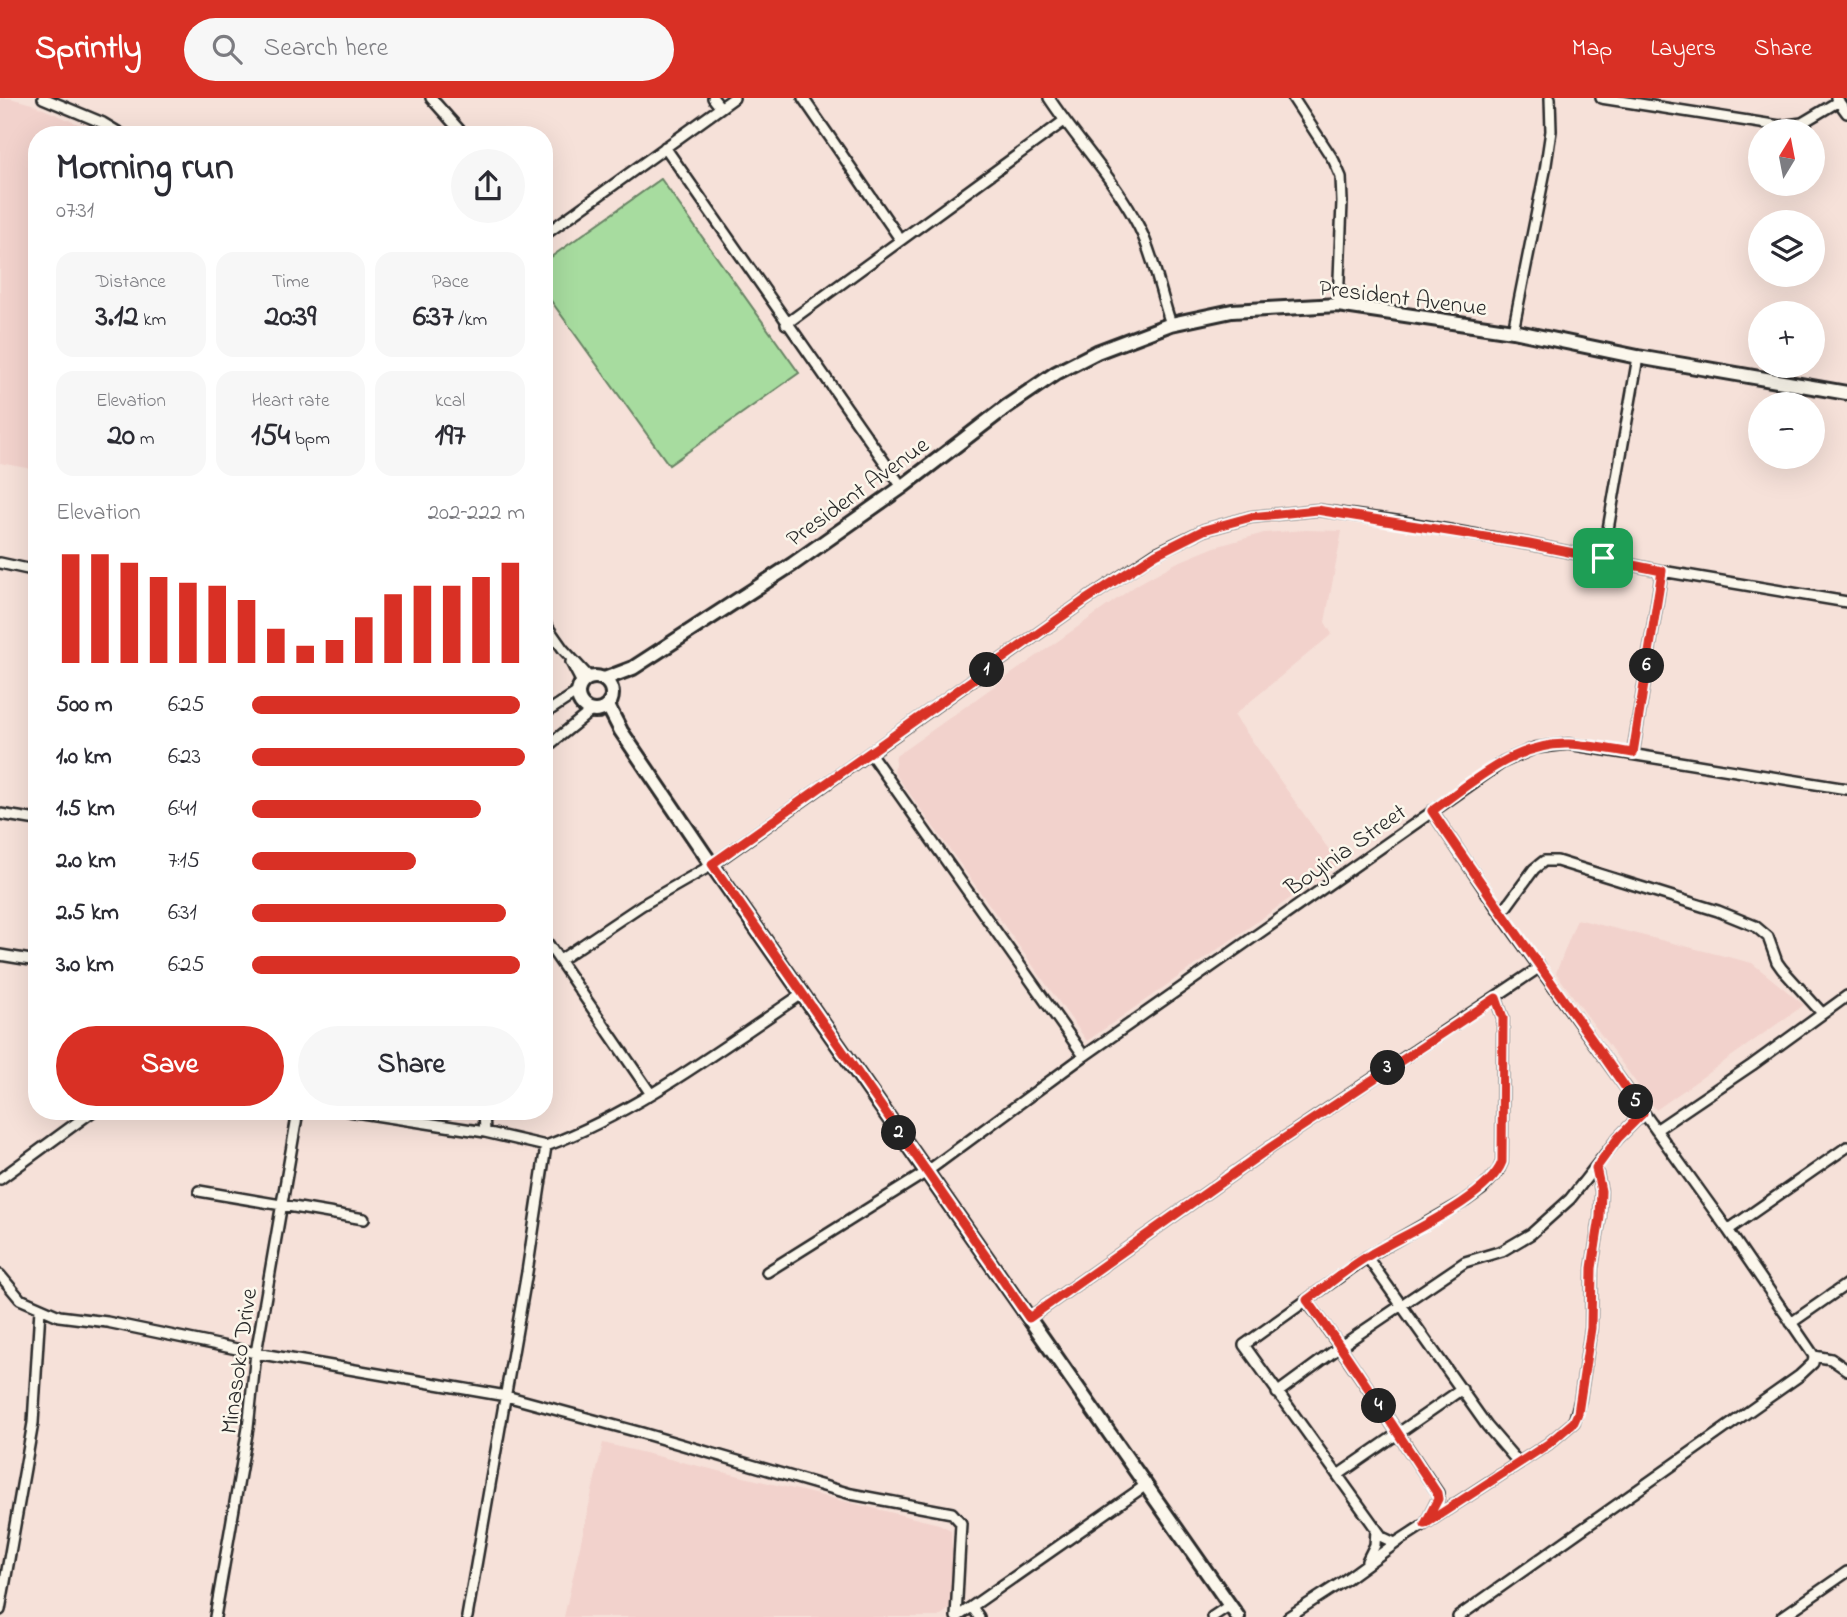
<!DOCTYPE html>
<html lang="en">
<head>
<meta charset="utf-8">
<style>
	:root { --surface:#fff; --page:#f7f7f7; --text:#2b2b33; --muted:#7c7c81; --accent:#d93025 }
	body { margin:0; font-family:"Indie Flower",sans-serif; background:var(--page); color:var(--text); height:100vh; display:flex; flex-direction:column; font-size:26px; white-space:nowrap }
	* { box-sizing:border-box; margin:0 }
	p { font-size:23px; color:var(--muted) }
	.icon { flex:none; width:38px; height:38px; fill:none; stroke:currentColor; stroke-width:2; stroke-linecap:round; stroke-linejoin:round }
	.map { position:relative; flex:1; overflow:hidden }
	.sheet { position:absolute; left:28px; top:28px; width:525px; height:994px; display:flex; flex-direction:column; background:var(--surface); border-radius:28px; box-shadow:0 7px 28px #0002 }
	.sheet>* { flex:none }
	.needle { width:46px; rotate:10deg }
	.buttons { position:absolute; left:1748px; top:21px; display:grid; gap:14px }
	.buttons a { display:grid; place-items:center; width:77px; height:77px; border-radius:50%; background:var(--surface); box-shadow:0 7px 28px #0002; font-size:35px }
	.pin { position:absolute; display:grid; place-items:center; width:60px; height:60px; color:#fff; margin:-30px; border-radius:14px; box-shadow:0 4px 10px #0006 }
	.km { position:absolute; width:35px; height:35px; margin:-18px; border-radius:50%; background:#222; color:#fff; font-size:19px; line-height:35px; text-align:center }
	.round { display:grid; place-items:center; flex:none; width:74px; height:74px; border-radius:37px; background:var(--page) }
	.headline { display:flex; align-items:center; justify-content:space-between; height:119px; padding:0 28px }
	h1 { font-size:38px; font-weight:800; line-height:52px }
	.stats { display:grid; grid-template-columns:repeat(3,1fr); gap:10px; height:119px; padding:7px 28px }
	.stats div { display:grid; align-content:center; border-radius:18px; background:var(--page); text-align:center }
	.stats b { font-size:30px; font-weight:800 }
	.stats small { font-size:19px; font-weight:400 }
	.stats p { font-size:19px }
	.chart { height:196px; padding:14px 28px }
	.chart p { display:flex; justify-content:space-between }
	.chart svg { width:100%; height:126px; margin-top:7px; stroke:var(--accent); stroke-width:6 }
	.action { display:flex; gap:14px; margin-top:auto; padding:14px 28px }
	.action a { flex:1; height:80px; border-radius:42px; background:var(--accent); color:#fff; font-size:28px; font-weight:800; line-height:80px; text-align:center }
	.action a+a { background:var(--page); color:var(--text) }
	ul { padding:0 28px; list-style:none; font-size:23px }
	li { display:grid; grid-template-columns:112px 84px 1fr; align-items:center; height:52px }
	li i { height:18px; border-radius:9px; background:var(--accent) }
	header { display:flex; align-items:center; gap:42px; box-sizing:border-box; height:98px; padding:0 35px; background:var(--accent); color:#fff }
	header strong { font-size:33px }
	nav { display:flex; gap:38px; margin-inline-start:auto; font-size:24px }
	.search { width:490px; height:63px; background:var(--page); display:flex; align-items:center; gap:18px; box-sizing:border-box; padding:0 24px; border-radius:38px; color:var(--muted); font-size:26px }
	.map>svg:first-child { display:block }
</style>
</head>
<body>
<header>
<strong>Sprintly</strong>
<div class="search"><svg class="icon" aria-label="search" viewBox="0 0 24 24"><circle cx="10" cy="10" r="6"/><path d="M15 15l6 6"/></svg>Search here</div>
<nav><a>Map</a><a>Layers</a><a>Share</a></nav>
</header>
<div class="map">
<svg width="1847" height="1519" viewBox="0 0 1847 1519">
	<rect width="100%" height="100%" fill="#f6e1d9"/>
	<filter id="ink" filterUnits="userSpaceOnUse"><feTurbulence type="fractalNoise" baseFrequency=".0143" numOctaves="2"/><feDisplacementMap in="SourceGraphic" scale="14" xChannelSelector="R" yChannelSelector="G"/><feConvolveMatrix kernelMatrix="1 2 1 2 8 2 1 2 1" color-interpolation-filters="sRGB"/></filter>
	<g filter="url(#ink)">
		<path fill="#f2d2cc" d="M0,0H10L32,6L103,37H37V372L0,365Z
			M1306,432L1342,433L1325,524L1332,536L1234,617L1339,766L1087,943L894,674L896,658L1138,486L1176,465L1215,449L1264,435Z
			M1577,821L1752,865L1804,907L1656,1012L1556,875Z
			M603,1345L939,1426L951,1432L955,1507L938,1519H564Z"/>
		<path fill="#a7dc9f" stroke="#698465" stroke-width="2" d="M661,81L799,275L669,367L544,193V164Z"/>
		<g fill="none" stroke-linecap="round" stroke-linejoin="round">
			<defs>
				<path id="street" d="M43,0L103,25L123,37
					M431,0L464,37
					M713,0L720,9
					M803,0L900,141
					M1049,0C1078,44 1115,82 1139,129C1154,159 1160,194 1171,226
					M1293,0L1334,63L1341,79L1342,104L1338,207
					M1601,0L1780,28L1802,25L1839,3
					M1836,0L1847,15
					M665,49L902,389
					M544,137L734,0
					M786,226L1064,23
					M1513,233L1545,73L1551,33L1550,0
					M1603,460L1638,259
					M0,465L37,473
					M544,524L563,551L590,580
					M571,564L582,585
					M544,616L579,593
					M544,651L591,613
					M870,655L1084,958
					M1633,655L1662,473
					M1432,713L1501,816L1728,1132L1814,1258
					M0,716L37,722
					M1501,816L1534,771L1544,763H1557L1718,813L1755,828L1768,839L1777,864L1782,871L1822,915
					M544,840L651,996
					M0,857L37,863
					M560,862L642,807L712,767L1084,503L1156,455L1204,432L1251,419L1317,412L1403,424L1529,446L1662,473L1847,504
					M349,1013L485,1034L546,1048
					M484,1013L485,1034
					M1656,1032L1752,967L1847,898
					M0,1081L93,1013
					M199,1093L364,1121
					M1728,1132L1847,1049
					M1367,1159L1487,1328L1518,1364
					M767,1174L925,1075L1084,958L1503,664L1535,650L1568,646L1847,691
					M0,1177L20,1201L59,1218L107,1224L256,1255L506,1298L642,1335L851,1396L952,1415L961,1425L956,1519
					M1307,1203C1353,1264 1394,1331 1438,1395V1401L1427,1423
					M1029,1220L1271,1049L1540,869
					M1791,1225L1847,1186
					M1814,1258L1831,1261L1847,1272
					M1277,1295L1341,1248L1465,1164L1502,1153L1531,1136L1570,1101L1618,1040L1643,1015
					M1338,1377L1462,1291
					M1395,1445L1382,1439L1244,1247L1367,1159L1465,1103L1482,1091L1498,1073L1502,1064L1503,920L1496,900
					M1367,1463L1375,1447L1376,1432
					M972,1509L979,1519
					M0,1512L33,1325L40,1211
					M215,1519L248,1330L256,1255L298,1013
					M467,1519L527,1174L546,1048C639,1013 720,951 802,896
					M957,1519L1146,1387
					M1212,1519L1230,1507
					M1288,1519L1345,1482L1400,1442L1548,1346L1574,1324L1580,1302L1591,1230L1592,1170L1600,1119L1601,1093L1596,1070
					M1458,1519L1799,1278L1813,1265L1814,1258
					M1782,1519L1847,1474"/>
				<path id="secondary" d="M578 596a17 17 0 1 1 34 0a17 17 0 1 1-34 0Z
					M604,581L633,570L793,466L902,389L1006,309L1056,275L1097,254L1171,226L1232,213L1338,207L1513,233L1638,259L1847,295
					M608,608L621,633L712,767L1238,1519"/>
			</defs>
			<use href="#street" stroke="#2b2b2b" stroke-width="14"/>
			<use href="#secondary" stroke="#2b2b2b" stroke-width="18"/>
			<use href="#street" stroke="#fbf7ec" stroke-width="9"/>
			<use href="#secondary" stroke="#fbf7ec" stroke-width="12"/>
		</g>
	</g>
	<g fill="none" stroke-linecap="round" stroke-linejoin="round" filter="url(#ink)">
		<defs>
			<path id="route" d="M1317,412L1529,446L1662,473L1633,655C1612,652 1591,647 1569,646C1517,644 1472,684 1432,713C1500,815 1574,914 1643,1015L1618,1040L1596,1070L1601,1093L1600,1119L1592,1170L1591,1230L1578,1315L1574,1324L1548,1346L1425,1426L1438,1401L1437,1395C1394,1330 1353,1264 1307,1202C1327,1188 1346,1171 1368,1158C1402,1137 1488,1101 1502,1064L1503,920L1496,900L1271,1049L1029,1220L712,766L1084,503L1156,456L1204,432L1251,419Z"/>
		</defs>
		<use href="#route" stroke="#fff" stroke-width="14"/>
		<use href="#route" stroke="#d93025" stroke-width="9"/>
	</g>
	<g text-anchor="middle" stroke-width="5" stroke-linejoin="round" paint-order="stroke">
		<g font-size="24" fill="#2b2b2b" stroke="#fbf7ec">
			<text transform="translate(1403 199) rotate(7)" y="8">President Avenue</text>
			<text transform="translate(857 393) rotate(-36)" y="8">President Avenue</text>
			<text transform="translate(1345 751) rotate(-35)" y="8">Boyinia Street</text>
			<text transform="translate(238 1263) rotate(-82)" y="8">Minasoko Drive</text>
		</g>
	</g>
</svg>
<div class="buttons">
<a><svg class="needle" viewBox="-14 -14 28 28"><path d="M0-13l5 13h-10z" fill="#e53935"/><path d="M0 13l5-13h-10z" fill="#7c7c81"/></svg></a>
<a><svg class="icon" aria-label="layers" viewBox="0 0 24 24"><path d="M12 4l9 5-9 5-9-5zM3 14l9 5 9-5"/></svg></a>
<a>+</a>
<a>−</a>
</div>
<div class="pin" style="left:1603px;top:460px;background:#1e9e55"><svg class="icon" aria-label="arrive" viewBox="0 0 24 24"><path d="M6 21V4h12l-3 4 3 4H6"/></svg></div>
<b class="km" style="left:987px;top:572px">1</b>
<b class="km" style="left:899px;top:1035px">2</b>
<b class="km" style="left:1388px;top:970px">3</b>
<b class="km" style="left:1379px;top:1308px">4</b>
<b class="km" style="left:1636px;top:1004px">5</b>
<b class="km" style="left:1647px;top:568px">6</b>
<section class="sheet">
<div class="headline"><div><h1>Morning run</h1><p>07:31</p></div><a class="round"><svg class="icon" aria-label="share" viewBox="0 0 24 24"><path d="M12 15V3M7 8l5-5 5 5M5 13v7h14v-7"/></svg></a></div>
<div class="stats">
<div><p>Distance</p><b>3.12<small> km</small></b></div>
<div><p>Time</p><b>20:39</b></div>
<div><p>Pace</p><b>6:37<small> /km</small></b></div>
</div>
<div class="stats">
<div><p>Elevation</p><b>20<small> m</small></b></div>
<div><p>Heart rate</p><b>154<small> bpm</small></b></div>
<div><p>kcal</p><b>197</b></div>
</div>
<div class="chart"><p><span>Elevation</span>202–222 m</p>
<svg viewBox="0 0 160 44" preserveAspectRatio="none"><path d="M5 44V6M15 44V6M25 44V9M35 44V14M45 44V16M55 44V17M65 44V22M75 44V32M85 44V38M95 44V36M105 44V28M115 44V20M125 44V17M135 44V17M145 44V14M155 44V9"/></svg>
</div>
<ul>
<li><b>500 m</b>6:25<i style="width:98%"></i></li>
<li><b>1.0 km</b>6:23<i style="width:100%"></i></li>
<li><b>1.5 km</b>6:41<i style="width:84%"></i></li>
<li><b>2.0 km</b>7:15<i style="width:60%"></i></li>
<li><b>2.5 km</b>6:31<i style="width:93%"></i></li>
<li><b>3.0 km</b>6:25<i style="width:98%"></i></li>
</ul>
<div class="action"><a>Save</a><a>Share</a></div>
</section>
</div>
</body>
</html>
